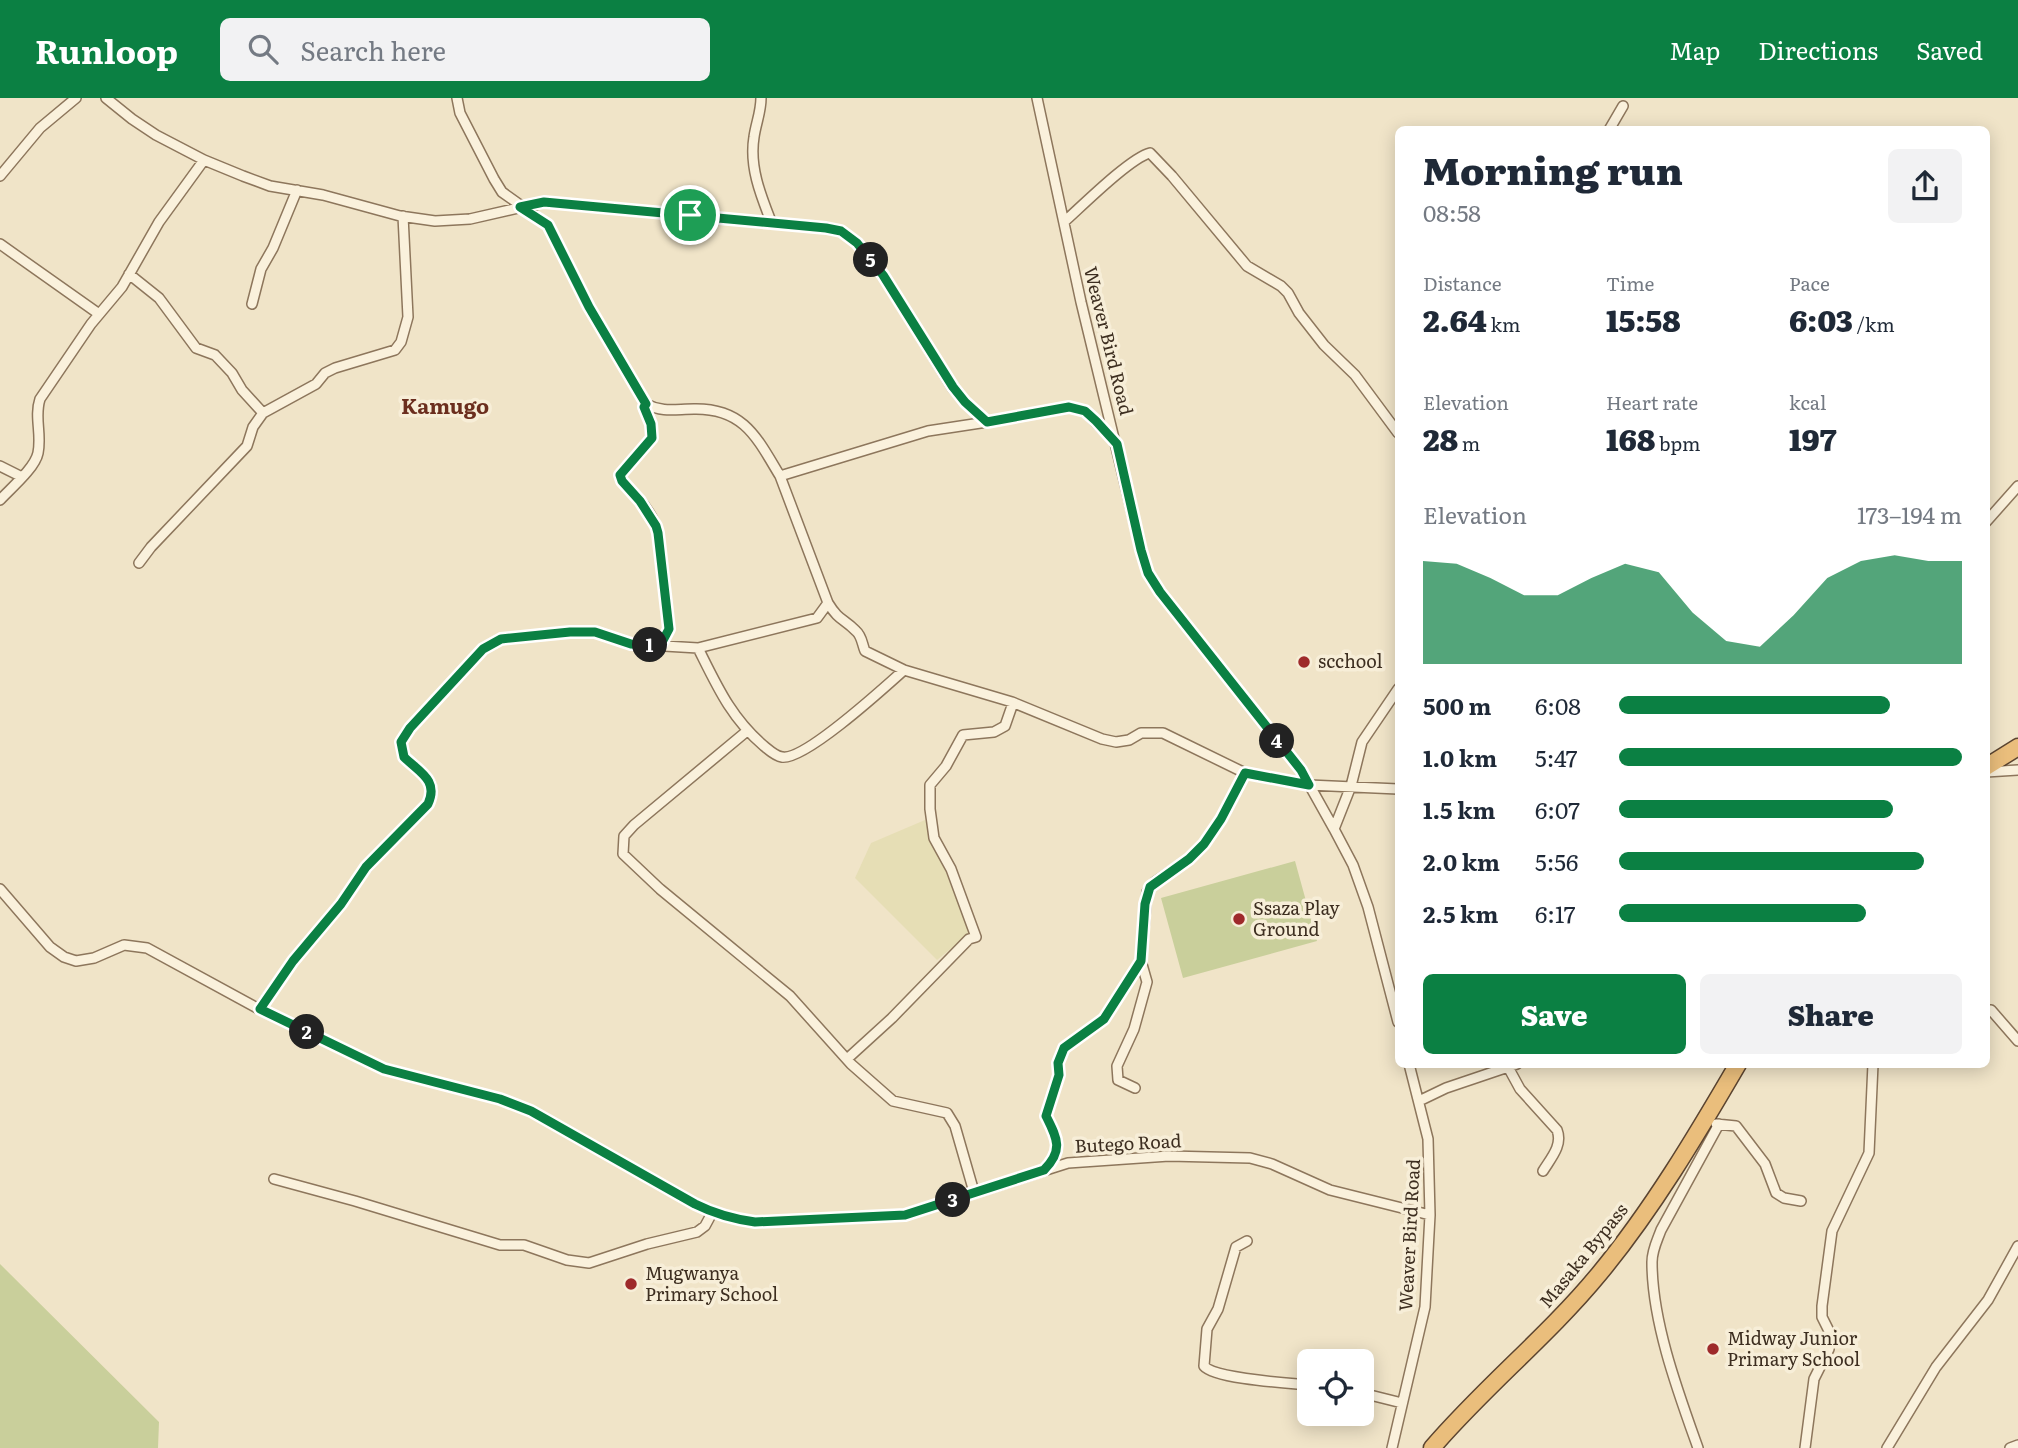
<!DOCTYPE html>
<html lang="en">
<head>
<meta charset="utf-8">
<style>
	:root { --surface:#fff; --page:#f2f2f3; --text:#1f2937; --muted:#747a83; --accent:#0b8043 }
	body { margin:0; font-family:Literata,serif; background:var(--page); color:var(--text); height:100vh; display:flex; flex-direction:column; font-size:26px; white-space:nowrap }
	* { box-sizing:border-box; margin:0 }
	p { font-size:23px; color:var(--muted) }
	.icon { flex:none; width:38px; height:38px; fill:none; stroke:currentColor; stroke-width:2; stroke-linecap:round; stroke-linejoin:round }
	.map { position:relative; flex:1; overflow:hidden }
	.details { position:absolute; left:1395px; top:28px; width:595px; height:942px; display:flex; flex-direction:column; background:var(--surface); border-radius:10px; box-shadow:0 4px 18px #0003 }
	.details>* { flex:none }
	.controls { position:absolute; left:1297px; top:1251px; display:grid; gap:14px }
	.controls a { display:grid; place-items:center; width:77px; height:77px; border-radius:10px; background:var(--surface); box-shadow:0 4px 18px #0003; font-size:35px }
	.pin { position:absolute; display:grid; place-items:center; width:60px; height:60px; color:#fff; margin:-30px; border:4px solid #fff; border-radius:50%; box-shadow:0 2px 7px #0007 }
	.km { position:absolute; width:35px; height:35px; margin:-18px; border-radius:50%; background:#222; color:#fff; font-size:19px; line-height:35px; text-align:center }
	.round { display:grid; place-items:center; flex:none; width:74px; height:74px; border-radius:10px; background:var(--page) }
	.head { display:flex; align-items:center; justify-content:space-between; height:119px; padding:0 28px }
	h1 { font-size:38px; font-weight:800; line-height:52px }
	.figures { display:grid; grid-template-columns:repeat(3,1fr); gap:10px; height:119px; padding:7px 28px }
	.figures div { display:grid; align-content:center }
	.figures b { font-size:30px; font-weight:800 }
	.figures small { font-size:19px; font-weight:400 }
	.figures p { font-size:19px }
	.chart { height:196px; padding:14px 28px }
	.chart p { display:flex; justify-content:space-between }
	.chart svg { width:100%; height:126px; margin-top:7px; fill:var(--accent); opacity:.7 }
	.cta { display:flex; gap:14px; margin-top:auto; padding:14px 28px }
	.cta a { flex:1; height:80px; border-radius:10px; background:var(--accent); color:#fff; font-size:28px; font-weight:800; line-height:80px; text-align:center }
	.cta a+a { background:var(--page); color:var(--text) }
	ul { padding:0 28px; list-style:none; font-size:23px }
	li { display:grid; grid-template-columns:112px 84px 1fr; align-items:center; height:52px }
	li i { height:18px; border-radius:9px; background:var(--accent) }
	header { display:flex; align-items:center; gap:42px; box-sizing:border-box; height:98px; padding:0 35px; background:var(--accent); color:#fff }
	header strong { font-size:33px }
	nav { display:flex; gap:38px; margin-inline-start:auto; font-size:24px }
	.search { width:490px; height:63px; background:var(--page); display:flex; align-items:center; gap:18px; box-sizing:border-box; padding:0 24px; border-radius:10px; color:var(--muted); font-size:26px }
	.map>svg:first-child { display:block }
</style>
</head>
<body>
<header>
<strong>Runloop</strong>
<div class="search"><svg class="icon" aria-label="search" viewBox="0 0 24 24"><circle cx="10" cy="10" r="6"/><path d="M15 15l6 6"/></svg>Search here</div>
<nav><a>Map</a><a>Directions</a><a>Saved</a></nav>
</header>
<div class="map">
<svg width="2018" height="1350" viewBox="0 0 2018 1350">
	<rect width="100%" height="100%" fill="#f0e4c8"/>
	<path fill="#e6deb5" d="M925,722L970,835L937,862L855,780L871,745Z"/>
	<path fill="#c9cf9b" d="M1295,763L1317,843L1183,880L1161,800Z
		M0,1166L159,1324L158,1350H0Z"/>
	<g fill="none" stroke-linecap="round" stroke-linejoin="round">
		<defs>
			<path id="minor" d="M106,0L132,21L156,37L204,62L243,78L270,88L323,97L400,118L435,123L470,121L544,104L826,130L841,133L857,145L883,177L952,289L965,304L987,324L1069,309L1085,313L1117,346
				M457,0L460,15L494,81L502,94L548,127L589,209L646,306C663,315 676,311 694,311C744,310 757,340 780,378
				M761,0C761,14 756,25 754,39C749,69 761,98 772,126
				M1037,0L1081,204L1141,452L1148,475L1160,494L1301,672L1334,731L1353,767L1368,809L1398,924
				M1609,32L1623,8
				M0,78L40,30L76,0
				M1064,124C1082,108 1130,60 1150,55L1172,78L1247,168L1281,188L1288,195L1299,215L1324,247L1355,277L1398,335
				M0,146L99,216
				M129,176L159,200L196,250L215,257L232,275L242,292L263,315
				M252,206L261,171L273,150L297,92
				M646,306L644,309L651,326L652,340L620,377C623,387 631,392 638,400C646,409 655,423 658,435L669,531L660,548
				M987,324L928,333L780,378L828,505C839,523 843,520 856,533C862,538 862,546 865,553L904,572L1012,604L1102,641L1116,644L1129,642L1141,635H1163L1245,675L1309,687L1398,691
				M0,368L22,379
				M0,402C11,390 35,370 38,355C42,336 34,319 40,301L91,226L122,189L159,124L204,62
				M1986,424L2018,388
				M139,465L151,449L247,348L253,329L263,315L316,286L325,275L335,270L395,252L401,244L408,219L403,118
				M698,550C717,588 731,620 764,648C769,652 775,658 782,659C804,663 885,589 904,572
				M747,633L634,727L624,738L623,756L660,791L790,898L851,966L893,1003L947,1015L955,1028L974,1094
				M1986,674L2018,672
				M1334,731L1351,688L1362,644L1398,591
				M0,791L50,849L64,859L76,863L94,860L124,847L147,850L259,911L384,971L500,1001L531,1013L695,1106C715,1116 733,1121 755,1124L905,1117L1068,1065L1169,1058L1250,1060L1272,1066L1330,1092L1430,1117
				M259,911L293,863L341,806L366,770L428,706C440,681 419,674 404,659L401,644L410,630L483,551L501,541L570,534H595L631,546L698,550L817,520L828,505
				M1986,913L1991,912L2018,943
				M847,961L892,920L969,841L976,839L951,771L934,740L930,711V687L946,668L963,637L994,634L1005,628L1013,605
				M1508,969L1520,991L1557,1032C1563,1047 1551,1060 1543,1073
				M1135,990L1118,982L1117,968L1134,931L1147,884L1141,863L1147,794L1155,784L1189,761L1204,746L1221,721L1245,675
				M1419,1003L1446,990L1517,966
				M1716,1026L1736,1028L1765,1066L1776,1095L1784,1100L1801,1103
				M1045,1070C1064,1052 1056,1039 1046,1018L1059,977L1058,965L1064,950L1104,921L1141,863
				M274,1081L355,1103L500,1147H524L567,1162L589,1165L647,1146L697,1134L705,1128L712,1115
				M1247,1143L1236,1149L1218,1211L1207,1231L1204,1268C1215,1281 1289,1285 1309,1287
				M1362,1295L1402,1305
				M1392,1350L1425,1209L1430,1117L1428,1041L1409,966
				M1698,1350C1678,1294 1652,1224 1652,1164C1652,1152 1657,1143 1661,1132L1719,1026
				M1805,1350L1814,1281L1829,1251L1830,1235L1822,1219V1208L1832,1133L1869,1055L1873,966
				M1887,1350L1936,1269L1988,1202L2018,1148
				M2010,1350L2018,1347"/>
			<path id="trunk" d="M1986,669L2018,649
				M1432,1350C1484,1289 1548,1238 1599,1176C1652,1112 1696,1038 1738,966"/>
		</defs>
		<use href="#minor" stroke="#8d765c" stroke-width="12"/>
		<use href="#trunk" stroke="#5b4430" stroke-width="19"/>
		<use href="#minor" stroke="#faf1dc" stroke-width="9"/>
		<use href="#trunk" stroke="#eabe7c" stroke-width="16"/>
	</g>
	<g fill="none" stroke-linecap="round" stroke-linejoin="round">
		<defs>
			<path id="route" d="M544,104L826,130L841,133L857,145L883,177L953,289L965,304L987,324L1069,309L1085,313L1096,323L1117,346L1141,452L1148,475L1160,494L1301,672L1309,687L1245,675L1221,721L1204,746L1189,761L1150,789L1145,806L1141,863L1104,921L1064,950L1058,965L1059,977L1046,1018C1057,1040 1064,1052 1044,1072L905,1117L755,1124C733,1121 715,1116 695,1106L531,1013L500,1001L384,971L260,911L293,863L341,806L366,769L428,706C439,682 419,674 404,659L401,644L410,630L483,551L501,541L570,534H595L631,546L660,548L669,531L658,435L656,428L640,403L622,383L620,377L652,340L651,326L644,309L646,306L589,209L548,127L520,109Z"/>
		</defs>
		<use href="#route" stroke="#fff" stroke-width="14"/>
		<use href="#route" stroke="#0b8043" stroke-width="9"/>
	</g>
	<g fill="#9e2a2b" stroke="#f7eed8" stroke-width="2.5">
		<circle cx="1304" cy="564" r="7"/>
		<circle cx="1239" cy="821" r="7"/>
		<circle cx="631" cy="1186" r="7"/>
		<circle cx="1713" cy="1251" r="7"/>
	</g>
	<g text-anchor="middle" stroke-width="7" stroke-linejoin="round" paint-order="stroke">
		<g font-size="18" fill="#3d2e20" stroke="#f7eed8">
			<text transform="translate(1108 243) rotate(76)" y="6">Weaver Bird Road</text>
			<text transform="translate(1128 1046) rotate(-3)" y="6">Butego Road</text>
			<text transform="translate(1410 1137) rotate(-87)" y="6">Weaver Bird Road</text>
			<text transform="translate(1584 1158) rotate(-51)" y="6">Masaka Bypass</text>
		</g>
		<g font-size="18" fill="#3d2e20" stroke="#f7eed8" text-anchor="start">
			<text x="1318" y="570">scchool</text>
			<text x="1253" y="817">Ssaza Play<tspan x="1253" dy="21">Ground</tspan></text>
			<text x="645" y="1182">Mugwanya<tspan x="645" dy="21">Primary School</tspan></text>
			<text x="1727" y="1247">Midway Junior<tspan x="1727" dy="21">Primary School</tspan></text>
		</g>
		<g font-size="21" font-weight="bold" fill="#6b2e1e" stroke="#f7eed8">
			<text x="445" y="316">Kamugo</text>
		</g>
	</g>
</svg>
<div class="controls">
<a><svg class="icon" aria-label="locate" viewBox="0 0 24 24"><circle cx="12" cy="12" r="6"/><path d="M12 2v4M12 18v4M2 12h4M18 12h4"/></svg></a>
</div>
<div class="pin" style="left:690px;top:117px;background:#1e9e55"><svg class="icon" aria-label="arrive" viewBox="0 0 24 24"><path d="M6 21V4h12l-3 4 3 4H6"/></svg></div>
<b class="km" style="left:650px;top:547px">1</b>
<b class="km" style="left:307px;top:934px">2</b>
<b class="km" style="left:953px;top:1102px">3</b>
<b class="km" style="left:1277px;top:643px">4</b>
<b class="km" style="left:871px;top:162px">5</b>
<section class="details">
<div class="head"><div><h1>Morning run</h1><p>08:58</p></div><a class="round"><svg class="icon" aria-label="share" viewBox="0 0 24 24"><path d="M12 15V3M7 8l5-5 5 5M5 13v7h14v-7"/></svg></a></div>
<div class="figures">
<div><p>Distance</p><b>2.64<small> km</small></b></div>
<div><p>Time</p><b>15:58</b></div>
<div><p>Pace</p><b>6:03<small> /km</small></b></div>
</div>
<div class="figures">
<div><p>Elevation</p><b>28<small> m</small></b></div>
<div><p>Heart rate</p><b>168<small> bpm</small></b></div>
<div><p>kcal</p><b>197</b></div>
</div>
<div class="chart"><p><span>Elevation</span>173–194 m</p>
<svg viewBox="0 0 160 44" preserveAspectRatio="none"><path d="M0 44V8L10 9L20 14L30 20L40 20L50 14L60 9L70 12L80 26L90 36L100 38L110 27L120 14L130 8L140 6L150 8L160 8V44z"/></svg>
</div>
<ul>
<li><b>500 m</b>6:08<i style="width:79%"></i></li>
<li><b>1.0 km</b>5:47<i style="width:100%"></i></li>
<li><b>1.5 km</b>6:07<i style="width:80%"></i></li>
<li><b>2.0 km</b>5:56<i style="width:89%"></i></li>
<li><b>2.5 km</b>6:17<i style="width:72%"></i></li>
</ul>
<div class="cta"><a>Save</a><a>Share</a></div>
</section>
</div>
</body>
</html>
